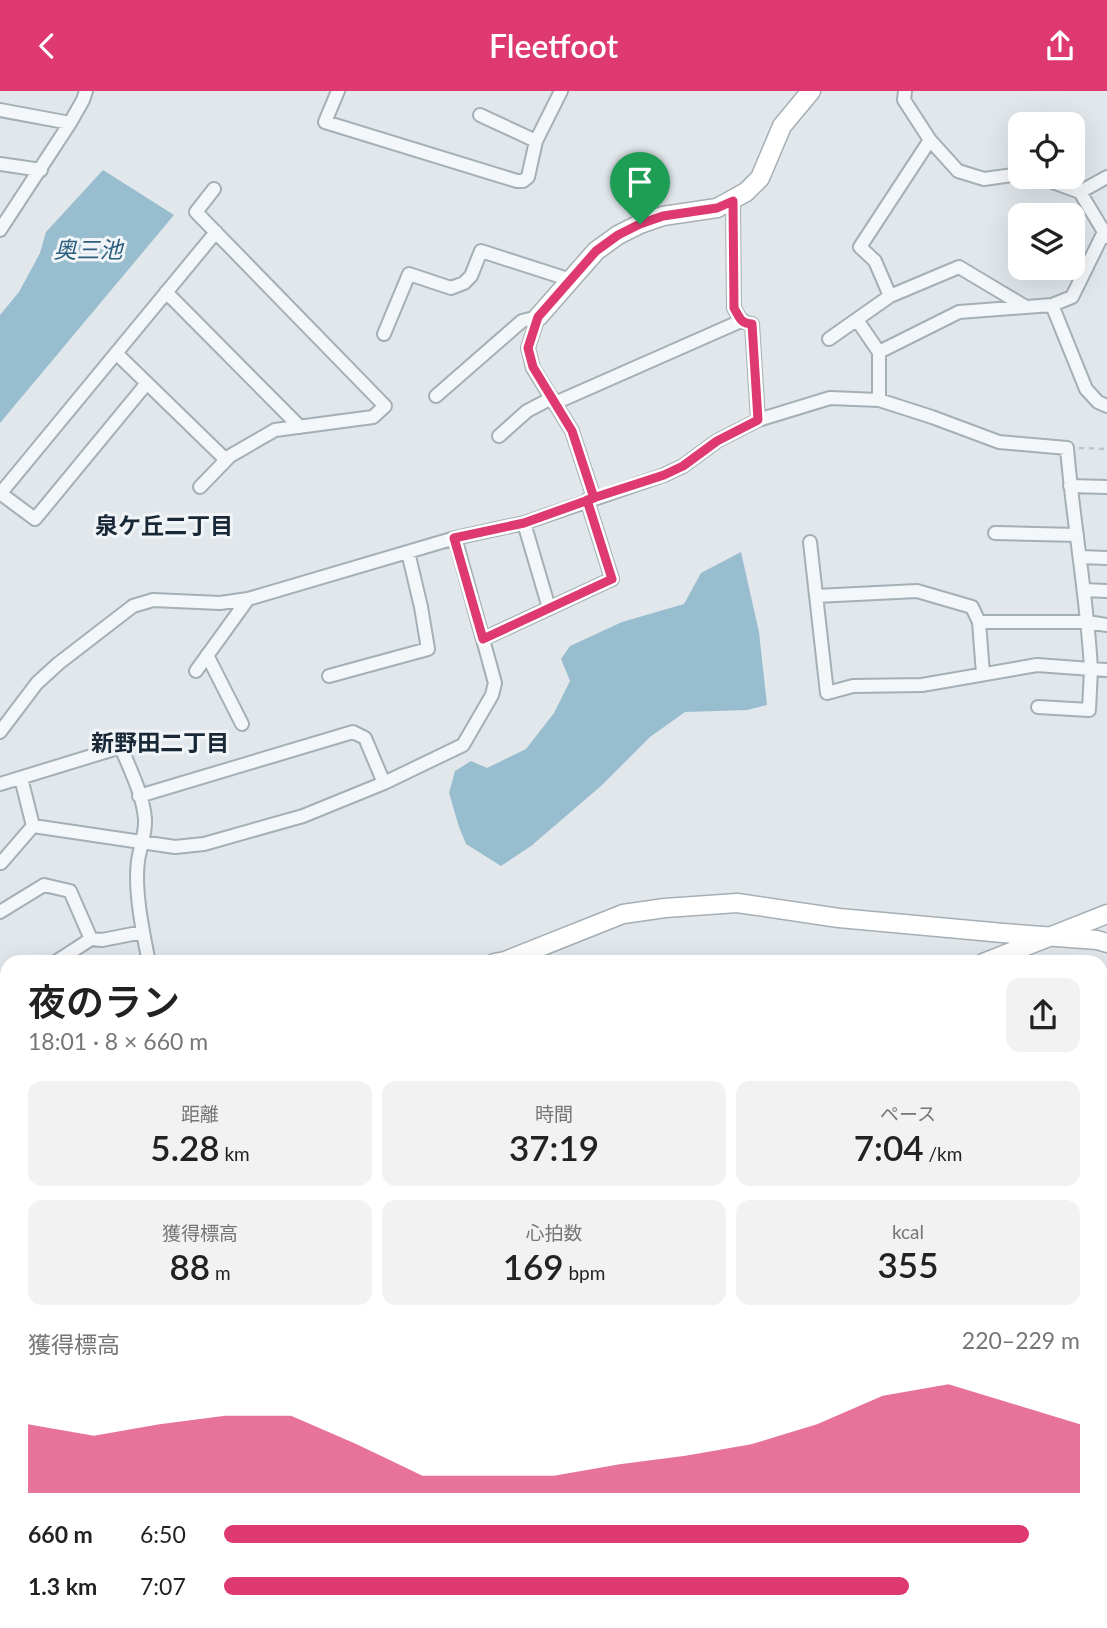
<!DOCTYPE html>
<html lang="ja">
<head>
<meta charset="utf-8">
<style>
	:root { --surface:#fff; --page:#f2f2f2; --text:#222; --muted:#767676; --accent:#de3970 }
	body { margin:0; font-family:Lato,"Noto Sans JP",sans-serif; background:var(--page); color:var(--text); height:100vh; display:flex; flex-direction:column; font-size:26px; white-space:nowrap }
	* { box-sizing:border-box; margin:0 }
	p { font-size:23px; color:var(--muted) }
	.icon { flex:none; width:38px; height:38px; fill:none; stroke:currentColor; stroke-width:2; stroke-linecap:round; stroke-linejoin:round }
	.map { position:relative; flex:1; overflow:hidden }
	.details { position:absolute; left:0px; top:864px; width:1108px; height:674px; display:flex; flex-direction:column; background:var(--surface); border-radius:21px 21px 0 0; box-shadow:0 7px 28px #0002 }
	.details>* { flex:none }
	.controls { position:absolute; left:1008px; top:21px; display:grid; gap:14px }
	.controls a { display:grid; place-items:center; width:77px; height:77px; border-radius:14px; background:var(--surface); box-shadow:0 7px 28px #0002; font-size:35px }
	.pin { position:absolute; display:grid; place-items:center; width:60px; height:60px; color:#fff; margin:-72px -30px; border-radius:50% 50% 50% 0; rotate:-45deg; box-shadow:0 0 7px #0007 }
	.pin .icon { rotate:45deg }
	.round { display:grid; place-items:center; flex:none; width:74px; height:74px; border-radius:14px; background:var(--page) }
	.overview { display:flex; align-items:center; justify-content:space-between; height:119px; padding:0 28px }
	h1 { font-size:38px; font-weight:600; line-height:52px }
	.figures { display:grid; grid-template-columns:repeat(3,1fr); gap:10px; height:119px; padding:7px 28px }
	.figures div { display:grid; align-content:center; border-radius:14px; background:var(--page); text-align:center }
	.figures b { font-size:35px; font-weight:600 }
	.figures small { font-size:19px; font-weight:400 }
	.figures p { font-size:19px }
	.chart { height:196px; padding:14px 28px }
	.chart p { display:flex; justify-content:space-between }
	.chart svg { width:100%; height:126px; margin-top:7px; fill:var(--accent); opacity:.7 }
	ul { padding:0 28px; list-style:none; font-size:23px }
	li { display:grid; grid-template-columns:112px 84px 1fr; align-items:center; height:52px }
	li i { height:18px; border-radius:9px; background:var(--accent) }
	header { display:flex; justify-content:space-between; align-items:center; height:91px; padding:0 28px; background:var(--accent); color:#fff; font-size:32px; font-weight:600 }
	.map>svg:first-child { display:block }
</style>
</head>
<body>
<header><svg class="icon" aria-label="back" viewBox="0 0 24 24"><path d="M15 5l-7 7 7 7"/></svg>Fleetfoot<svg class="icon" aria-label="share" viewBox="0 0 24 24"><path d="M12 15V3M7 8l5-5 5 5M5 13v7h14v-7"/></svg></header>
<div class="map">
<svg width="1107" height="1537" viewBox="0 0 1107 1537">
	<rect width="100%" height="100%" fill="#e1e7eb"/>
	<path fill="#cad6c1" d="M238,1531H342L340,1537H241Z"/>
	<path fill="#98bdcf" d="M103,79L174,124L0,332V224L19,201L40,162L46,141Z
		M741,461L759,541L767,614L747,619L685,621L650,646L601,695L531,755L501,775L466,753L459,736L449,702L455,680L471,670L487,677L526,658L554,622L570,590L561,568L570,555L622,531L684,513L701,482Z
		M1101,1102H1107V1180H1101Z"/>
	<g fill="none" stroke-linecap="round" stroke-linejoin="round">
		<defs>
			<path id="street" d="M338,0L325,31L517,90H523L528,86L536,50
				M905,0L904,9L930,49L958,80L984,88L1020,83
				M0,19L70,32
				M480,24L536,50L561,0
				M0,73L41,79
				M1039,86L1080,101L1107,86
				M1080,101L1107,146
				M733,110L734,217C739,226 741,232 752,233L758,329
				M0,139L70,32L83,9L86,0
				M166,201L300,336
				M890,205L875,170L860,156L930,49
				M1052,214L1086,298L1098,311L1107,315
				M538,226L528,257L533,277L572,340L594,407
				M857,229L879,261
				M384,243L409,183L451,197L464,192L471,185L481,160L571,189
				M829,248L890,205L959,176L1026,216
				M116,262L226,369
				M436,305L522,230L538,226
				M879,309V261L959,221L1052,214L1072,206L1104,141
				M555,312L741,230
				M499,345L527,320L552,307
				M1070,395L1107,396
				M200,396L230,365L275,339L373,326L385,315L196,121L214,98
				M0,402L35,428L147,292
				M0,403L216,141
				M524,432L549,517
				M995,442L1077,444
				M810,451L827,602L853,595L922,594L1037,574L1091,578L1089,619L1038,616
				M1080,466L1107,467
				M1084,499L1107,500
				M816,505L917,500L972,516L979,531L983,583
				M979,531H1088L1107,534
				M483,548L612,488L587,409
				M207,564L242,633
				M196,580L248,508
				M329,585L428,558L421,516L408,461
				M0,641L37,592L59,572L133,515L153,509L220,512L248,508L455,447L524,432L664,384L683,375L717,350L758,329L830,307L879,309L932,326L999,351L1067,357C1073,431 1087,504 1091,578L1107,579
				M0,693L121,656C130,679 143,703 145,728C146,742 140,756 138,770C134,800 143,841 149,872
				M139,705L353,641L365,647L384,692
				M33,735L175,756L204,753L303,725L384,692L463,654L492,604L495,592L455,447
				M1,772L33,735L21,687
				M0,821L44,794L70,800L91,848
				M54,872L91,848L102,849L143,841
				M0,904L7,914
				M0,1054L7,1051
				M0,1144L7,1154
				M0,1175L7,1170
				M0,1514L8,1537
				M131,1531L133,1537
				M230,1531L233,1537
				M750,1531L788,1537
				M41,1537L62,1531
				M432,1537L434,1531
				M511,1537L513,1531
				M589,1537L591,1531
				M668,1537L670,1531"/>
			<path id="secondary" d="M538,226L596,160L618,144L640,133L663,125L717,117L746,101L760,87L782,35L811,0
				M494,872L505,870L623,823L665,817L737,812L839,827L1003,842L1097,849L1107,852
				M983,872L1107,823
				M0,962L7,960
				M0,1315L7,1337
				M68,1531L70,1537
				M350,1537L353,1531"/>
		</defs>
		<use href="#street" stroke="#a5afb6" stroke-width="16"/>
		<use href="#secondary" stroke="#a5afb6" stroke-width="21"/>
		<path stroke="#bfc5ca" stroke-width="2.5" stroke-dasharray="5 5" stroke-linecap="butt" d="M1079,357L1107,358"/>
		<use href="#street" stroke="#f4f7f9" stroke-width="12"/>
		<use href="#secondary" stroke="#fff" stroke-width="18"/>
	</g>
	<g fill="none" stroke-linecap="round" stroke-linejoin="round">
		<defs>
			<path id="route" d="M640,133L618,144L596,160L538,226L528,257L533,276L572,340L594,407L524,432L454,447L483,548L612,488L587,409L664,384L683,375L717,350L758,329L752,233C740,232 740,227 734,217L733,110L717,117L663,125L640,133"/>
		</defs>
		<use href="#route" stroke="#fff" stroke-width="14"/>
		<use href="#route" stroke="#de3970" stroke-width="9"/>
	</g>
	<g text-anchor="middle" stroke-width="6" stroke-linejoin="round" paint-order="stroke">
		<g font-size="23" font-style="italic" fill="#2c607e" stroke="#f1f5f8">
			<text x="88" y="167">奥三池</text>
		</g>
		<g font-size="23" font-weight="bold" fill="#192836" stroke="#f1f5f8">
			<text x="164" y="443">泉ケ丘二丁目</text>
			<text x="160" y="660">新野田二丁目</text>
		</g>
	</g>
</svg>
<div class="controls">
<a><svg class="icon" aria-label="locate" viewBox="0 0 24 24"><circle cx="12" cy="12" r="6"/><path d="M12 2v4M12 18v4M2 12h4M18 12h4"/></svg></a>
<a><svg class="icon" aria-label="layers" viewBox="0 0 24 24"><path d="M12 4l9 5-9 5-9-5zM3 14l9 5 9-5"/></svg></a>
</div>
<div class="pin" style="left:640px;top:133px;background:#1e9e55"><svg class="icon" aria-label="arrive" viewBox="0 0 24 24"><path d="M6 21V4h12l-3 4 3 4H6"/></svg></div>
<section class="details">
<div class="overview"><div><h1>夜のラン</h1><p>18:01 · 8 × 660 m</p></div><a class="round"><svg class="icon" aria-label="share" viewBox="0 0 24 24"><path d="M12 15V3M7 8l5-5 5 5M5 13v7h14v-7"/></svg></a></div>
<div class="figures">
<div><p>距離</p><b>5.28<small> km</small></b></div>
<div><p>時間</p><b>37:19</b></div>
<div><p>ペース</p><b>7:04<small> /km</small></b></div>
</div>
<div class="figures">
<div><p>獲得標高</p><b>88<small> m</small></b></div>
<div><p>心拍数</p><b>169<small> bpm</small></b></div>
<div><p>kcal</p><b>355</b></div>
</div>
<div class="chart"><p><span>獲得標高</span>220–229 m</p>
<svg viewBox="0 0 160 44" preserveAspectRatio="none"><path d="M0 44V20L10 24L20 20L30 17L40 17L50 27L60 38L70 38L80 38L90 34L100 31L110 27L120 20L130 10L140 6L150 13L160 20V44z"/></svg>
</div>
<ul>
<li><b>660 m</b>6:50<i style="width:94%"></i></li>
<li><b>1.3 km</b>7:07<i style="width:80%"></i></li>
</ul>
</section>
</div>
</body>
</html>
